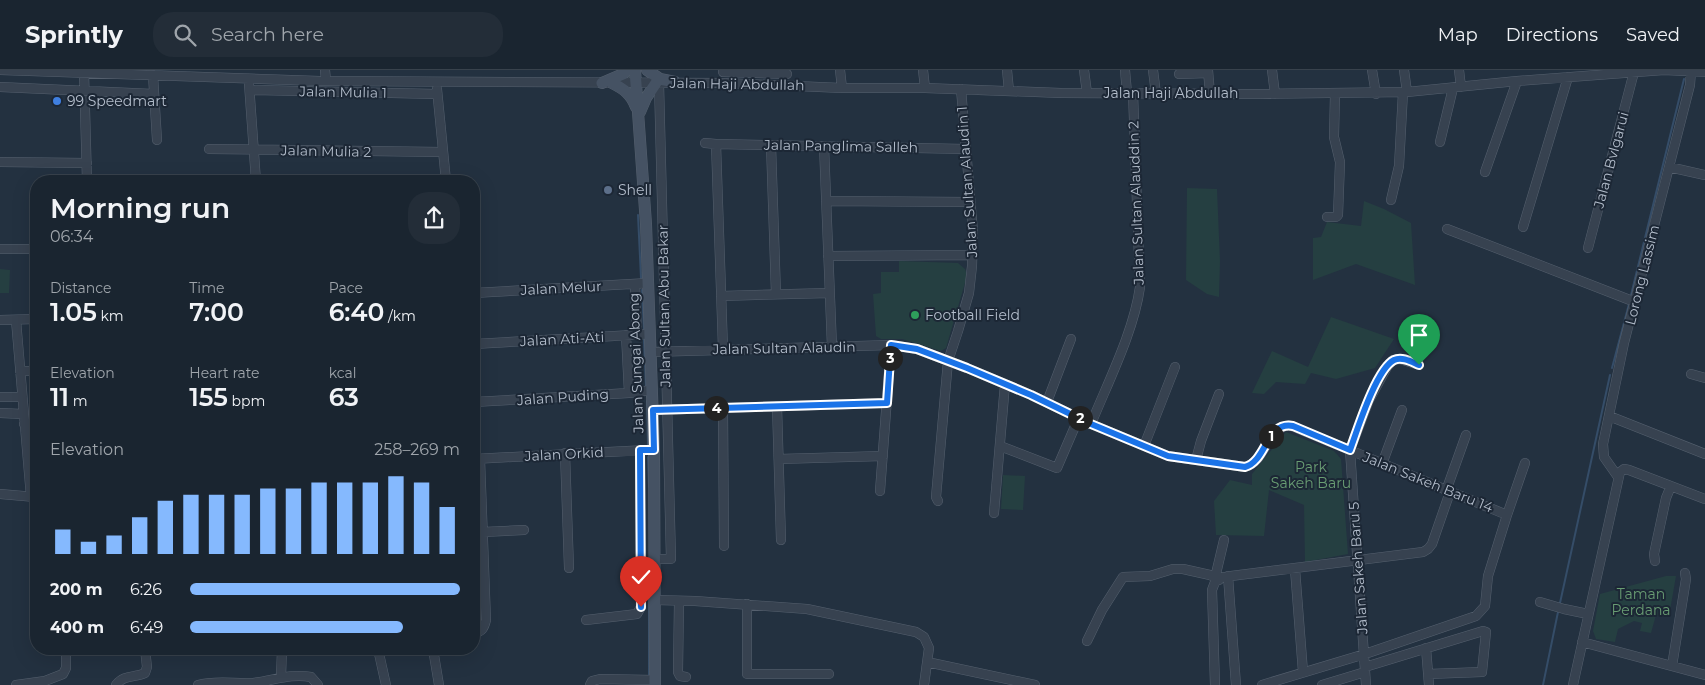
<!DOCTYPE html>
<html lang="en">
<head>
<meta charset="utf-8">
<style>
	:root { --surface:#1a2530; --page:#232d38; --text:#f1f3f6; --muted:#9fa5ab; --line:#38424c; --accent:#85b9fe }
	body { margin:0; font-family:Montserrat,sans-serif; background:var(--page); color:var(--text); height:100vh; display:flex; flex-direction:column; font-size:19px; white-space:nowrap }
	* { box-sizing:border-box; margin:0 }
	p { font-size:16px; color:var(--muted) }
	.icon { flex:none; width:28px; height:28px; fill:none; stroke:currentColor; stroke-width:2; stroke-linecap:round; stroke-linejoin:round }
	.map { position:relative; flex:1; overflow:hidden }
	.side { position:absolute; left:30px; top:105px; width:450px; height:480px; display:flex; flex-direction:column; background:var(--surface); border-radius:20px; box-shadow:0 5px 20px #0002,0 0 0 1px var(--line) }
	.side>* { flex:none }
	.pin { position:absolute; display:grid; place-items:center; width:42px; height:42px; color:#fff; margin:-51px -21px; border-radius:50% 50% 50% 0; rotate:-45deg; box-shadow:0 0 5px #0007 }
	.pin .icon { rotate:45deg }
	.km { position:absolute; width:25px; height:25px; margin:-12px; border-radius:50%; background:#222; color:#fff; font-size:14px; line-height:25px; text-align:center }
	.round { display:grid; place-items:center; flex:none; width:52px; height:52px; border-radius:20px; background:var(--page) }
	.summary { display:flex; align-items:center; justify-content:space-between; height:85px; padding:0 20px }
	h1 { font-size:28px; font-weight:600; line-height:38px }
	.figures { display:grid; grid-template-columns:repeat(3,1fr); gap:8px; height:85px; padding:5px 20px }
	.figures div { display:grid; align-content:center }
	.figures b { font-size:25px; font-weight:600 }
	.figures small { font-size:14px; font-weight:400 }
	.figures p { font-size:14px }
	.chart { height:140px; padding:10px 20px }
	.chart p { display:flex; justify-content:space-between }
	.chart svg { width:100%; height:90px; margin-top:5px; stroke:var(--accent); stroke-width:6 }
	ul { padding:0 20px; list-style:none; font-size:16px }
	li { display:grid; grid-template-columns:80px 60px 1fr; align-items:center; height:38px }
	li i { height:12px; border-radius:6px; background:var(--accent) }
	header { display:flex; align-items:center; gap:30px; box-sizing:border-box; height:70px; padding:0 25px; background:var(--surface); border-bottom:1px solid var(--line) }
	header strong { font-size:24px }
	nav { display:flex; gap:28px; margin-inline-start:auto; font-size:18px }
	.search { width:350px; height:45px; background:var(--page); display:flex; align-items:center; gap:12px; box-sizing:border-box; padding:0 18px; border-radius:20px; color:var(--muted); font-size:19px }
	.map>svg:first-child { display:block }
</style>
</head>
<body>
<header>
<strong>Sprintly</strong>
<div class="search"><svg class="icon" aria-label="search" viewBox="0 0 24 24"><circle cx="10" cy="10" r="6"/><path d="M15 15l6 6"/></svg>Search here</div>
<nav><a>Map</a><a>Directions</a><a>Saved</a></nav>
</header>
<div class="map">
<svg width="1705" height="615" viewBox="0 0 1705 615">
	<rect width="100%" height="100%" fill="#233140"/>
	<path fill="#253f41" d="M1187,118L1217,119L1220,191L1219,227L1207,224L1186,210Z
		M1364,131L1384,139L1411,153L1415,215L1356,194L1313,210V168L1321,167L1327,152L1361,156Z
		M899,191L958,193L965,199L967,206L946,278L941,281L902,269H881L876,266L873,224L881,223V202H899Z
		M0,199L10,200L9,223H0Z
		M1331,247L1394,269L1375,298L1336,309L1311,303L1305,314L1276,312L1264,324L1252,323L1272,281L1308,297Z
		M1286,362L1334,381L1341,389L1348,484L1305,492L1304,435L1269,420L1264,466L1216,465L1214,431L1230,410L1252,415V404Z
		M1003,405L1025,406L1023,440L1001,439Z
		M1666,506H1676L1669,546L1656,545L1651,563L1640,561L1642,553L1634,551L1618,559L1615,572L1596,569L1593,561L1600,524Z"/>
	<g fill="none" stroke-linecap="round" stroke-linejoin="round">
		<path stroke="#354d68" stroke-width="2" d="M638,145L641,208
			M642,220L644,260
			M1631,225L1684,9
			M644,270L646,316
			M1612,298L1629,234
			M647,331L648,377
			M648,387L649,417
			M1560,533L1610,305
			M649,607V492
			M1543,615L1558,542"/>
		<defs>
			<path id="street" d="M0,0L320,11L724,13L842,18H925L1061,23L1260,24L1407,22L1517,11L1664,0L1705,2
				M325,0L326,11
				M840,0L842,18
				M923,0L925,18
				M1007,0L1009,21
				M1084,0L1087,23
				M1125,0L1127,23
				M1153,0L1156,24
				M1208,0L1210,24
				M1272,0L1275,24
				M1372,0L1376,24
				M1404,0L1407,22
				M1459,0L1461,17
				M84,2L87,111
				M723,2L787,4
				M1179,4L1208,3
				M153,5L157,70
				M249,14L256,111
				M0,17L154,24
				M437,19L446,111
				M250,20L437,24
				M1440,72L1453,18
				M705,73L716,74L966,79
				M716,74L723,279
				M771,75L776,224
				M824,76L832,277
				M209,79L443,82
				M0,92L87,93
				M1669,97L1705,105
				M1485,102L1517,11
				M1391,130L1399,96L1403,22
				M826,131L970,132
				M1327,147H1336L1338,145L1340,92L1334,67L1335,24
				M1523,157L1568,7
				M1447,159L1635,232
				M1588,178L1634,2
				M0,179H36
				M828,186L973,185
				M635,214L637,265
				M474,223L648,213
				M721,226L829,223
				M0,250L36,249
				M16,250L31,427
				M626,265L629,323
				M474,274L650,264
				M651,282L891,275L917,279L967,298L1031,325L1091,354L1168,386L1245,397C1267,391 1265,359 1289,355L1507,445
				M20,301H36
				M1691,304L1705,308
				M0,327H22
				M474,332L629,323L652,320
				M1047,332L1071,269
				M777,336L781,470
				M723,338L724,476
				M653,340L887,333
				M0,343L23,344
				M1609,346L1705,384
				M24,354H36
				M1091,354C1108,312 1134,261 1140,217L1133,23
				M1000,376L1057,398L1079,347
				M1144,376L1175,297
				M565,383L569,498
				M474,389L646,380
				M779,389L883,386
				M1196,390L1201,371L1219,324
				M1382,394L1402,340
				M1618,407L1604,387L1603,374L1624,273L1690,15L1691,0
				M880,421L891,275
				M1446,421L1466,365
				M0,424L35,427
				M938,431L936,427L948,291L958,261L969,223L972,196L973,162L961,19
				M994,443L1005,314
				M483,462L524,460
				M655,489H671L659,13
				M1655,491L1654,484L1666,428L1671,416
				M1295,499L1303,602
				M1228,506L1236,615
				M1215,508L1224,470
				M655,530L695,531L807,539L916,562L924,567L929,578L924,615
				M679,531L678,602L680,606L686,607
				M1540,532L1564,539L1588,544
				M747,534V604H829
				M586,550L637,544L641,537L640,380
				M474,563C482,562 484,558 486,550L480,389
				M1087,571L1102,540L1123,507L1150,506L1173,499H1183L1210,505L1219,510
				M1582,572L1705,605
				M1426,578L1429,615
				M378,579L386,615
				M433,579L439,615
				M927,592L1035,615
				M1672,596L1686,509L1685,503
				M1365,597L1483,561L1486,562L1482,602L1428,604
				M281,607L282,579
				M16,615L45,611L63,604L66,598V579
				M116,615C124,604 135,608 145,603L147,597L145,579
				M198,615C216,610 234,614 253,613C272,611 291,603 311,607L318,615
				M590,615L592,611L600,609L655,610
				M1215,615L1212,520L1215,512L1223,507L1423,482L1428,479L1432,474L1450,422
				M1262,615L1365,584L1476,546L1485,536L1488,506L1507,445L1525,393
				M1322,615L1365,602
				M1366,615L1350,380L1369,330L1387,297L1393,290L1400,289L1419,295
				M1573,615L1620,402L1624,399L1629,400L1705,429"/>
			<path id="secondary" d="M635,0L646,154L654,380L655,615
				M647,0L660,9L675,12
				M602,13L623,4L627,0
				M612,13C624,19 631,24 636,37
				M640,42L646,28L656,13"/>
		</defs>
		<use href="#street" stroke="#55606e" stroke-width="10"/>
		<use href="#secondary" stroke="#55606e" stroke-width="12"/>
		<use href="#street" stroke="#374250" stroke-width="9"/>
		<use href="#secondary" stroke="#455263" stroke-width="11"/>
	</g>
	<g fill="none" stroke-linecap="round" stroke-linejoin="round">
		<defs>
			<path id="route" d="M641,537L640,380H654L653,340L887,333L891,275L917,279L967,298L1031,325L1091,354L1168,386L1245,397C1267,391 1266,351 1293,356L1350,380C1357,361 1376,299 1394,290C1402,286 1412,292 1419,295"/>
		</defs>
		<use href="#route" stroke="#fff" stroke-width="10"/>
		<use href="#route" stroke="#1a73e8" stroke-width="6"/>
	</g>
	<circle fill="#3f7fe0" stroke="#1c2735" stroke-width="2" cx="57" cy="31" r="5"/>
	<circle fill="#5c6f8a" stroke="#1c2735" stroke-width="2" cx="608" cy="120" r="5"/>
	<circle fill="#2e9e5b" stroke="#1c2735" stroke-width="2" cx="915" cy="245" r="5"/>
	<g text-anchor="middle" stroke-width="4" stroke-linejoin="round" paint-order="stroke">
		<g font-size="14" fill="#b3bdcb" stroke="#1c2735">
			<text transform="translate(737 14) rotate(1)" y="5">Jalan Haji Abdullah</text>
			<text transform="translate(343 22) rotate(1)" y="5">Jalan Mulia 1</text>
			<text x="1171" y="28">Jalan Haji Abdullah</text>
			<text transform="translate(841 76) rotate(1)" y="5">Jalan Panglima Salleh</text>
			<text transform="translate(326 81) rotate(1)" y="5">Jalan Mulia 2</text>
			<text transform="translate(1611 90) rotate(-75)" y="5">Jalan Bvlgarui</text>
			<text transform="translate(967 112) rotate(-94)" y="5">Jalan Sultan Alaudin 1</text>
			<text transform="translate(1136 133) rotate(-92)" y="5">Jalan Sultan Alauddin 2</text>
			<text transform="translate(1642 205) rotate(-76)" y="5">Lorong Lassim</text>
			<text transform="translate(561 218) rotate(-3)" y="5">Jalan Melur</text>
			<text transform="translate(664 236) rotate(-91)" y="5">Jalan Sultan Abu Bakar</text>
			<text transform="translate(562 269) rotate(-3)" y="5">Jalan Ati-Ati</text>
			<text transform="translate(784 278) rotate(-1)" y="5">Jalan Sultan Alaudin</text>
			<text transform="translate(636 293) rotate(-92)" y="5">Jalan Sungai Abong</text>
			<text transform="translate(563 327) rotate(-4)" y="5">Jalan Puding</text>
			<text transform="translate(564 384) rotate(-3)" y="5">Jalan Orkid</text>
			<text transform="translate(1428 412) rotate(22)" y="5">Jalan Sakeh Baru 14</text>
			<text transform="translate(1358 498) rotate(-94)" y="5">Jalan Sakeh Baru 5</text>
		</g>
		<g font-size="14" fill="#b3bdcb" stroke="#1c2735" text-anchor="start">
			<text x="67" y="36">99 Speedmart</text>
			<text x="618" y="125">Shell</text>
			<text x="925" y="250">Football Field</text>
		</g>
		<g font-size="14" fill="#699d73" stroke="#1c2735">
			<text x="1311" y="402">Park<tspan x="1311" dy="16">Sakeh Baru</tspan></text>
			<text x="1641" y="529">Taman<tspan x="1641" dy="16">Perdana</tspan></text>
		</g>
	</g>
</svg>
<div class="pin" style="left:1419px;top:295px;background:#1e9e55"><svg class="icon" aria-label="arrive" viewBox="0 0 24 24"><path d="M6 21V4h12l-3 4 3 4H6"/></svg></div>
<div class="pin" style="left:641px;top:537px;background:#d93025"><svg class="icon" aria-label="check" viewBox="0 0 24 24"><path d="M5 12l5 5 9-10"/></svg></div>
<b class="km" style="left:1271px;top:366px">1</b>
<b class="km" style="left:1080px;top:348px">2</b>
<b class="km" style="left:890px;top:288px">3</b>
<b class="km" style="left:716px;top:338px">4</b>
<section class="side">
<div class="summary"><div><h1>Morning run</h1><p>06:34</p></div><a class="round"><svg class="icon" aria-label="share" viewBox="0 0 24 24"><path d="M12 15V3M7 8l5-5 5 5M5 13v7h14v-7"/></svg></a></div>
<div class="figures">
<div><p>Distance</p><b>1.05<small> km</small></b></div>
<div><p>Time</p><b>7:00</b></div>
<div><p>Pace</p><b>6:40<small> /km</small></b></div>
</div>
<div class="figures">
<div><p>Elevation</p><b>11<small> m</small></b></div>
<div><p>Heart rate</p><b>155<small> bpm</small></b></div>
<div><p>kcal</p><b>63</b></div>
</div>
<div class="chart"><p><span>Elevation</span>258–269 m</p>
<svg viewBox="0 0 160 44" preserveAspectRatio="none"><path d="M5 44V32M15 44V38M25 44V35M35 44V26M45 44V18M55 44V15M65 44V15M75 44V15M85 44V12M95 44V12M105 44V9M115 44V9M125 44V9M135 44V6M145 44V9M155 44V21"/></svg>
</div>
<ul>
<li><b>200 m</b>6:26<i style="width:100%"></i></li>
<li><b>400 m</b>6:49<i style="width:79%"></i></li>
</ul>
</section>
</div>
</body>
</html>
